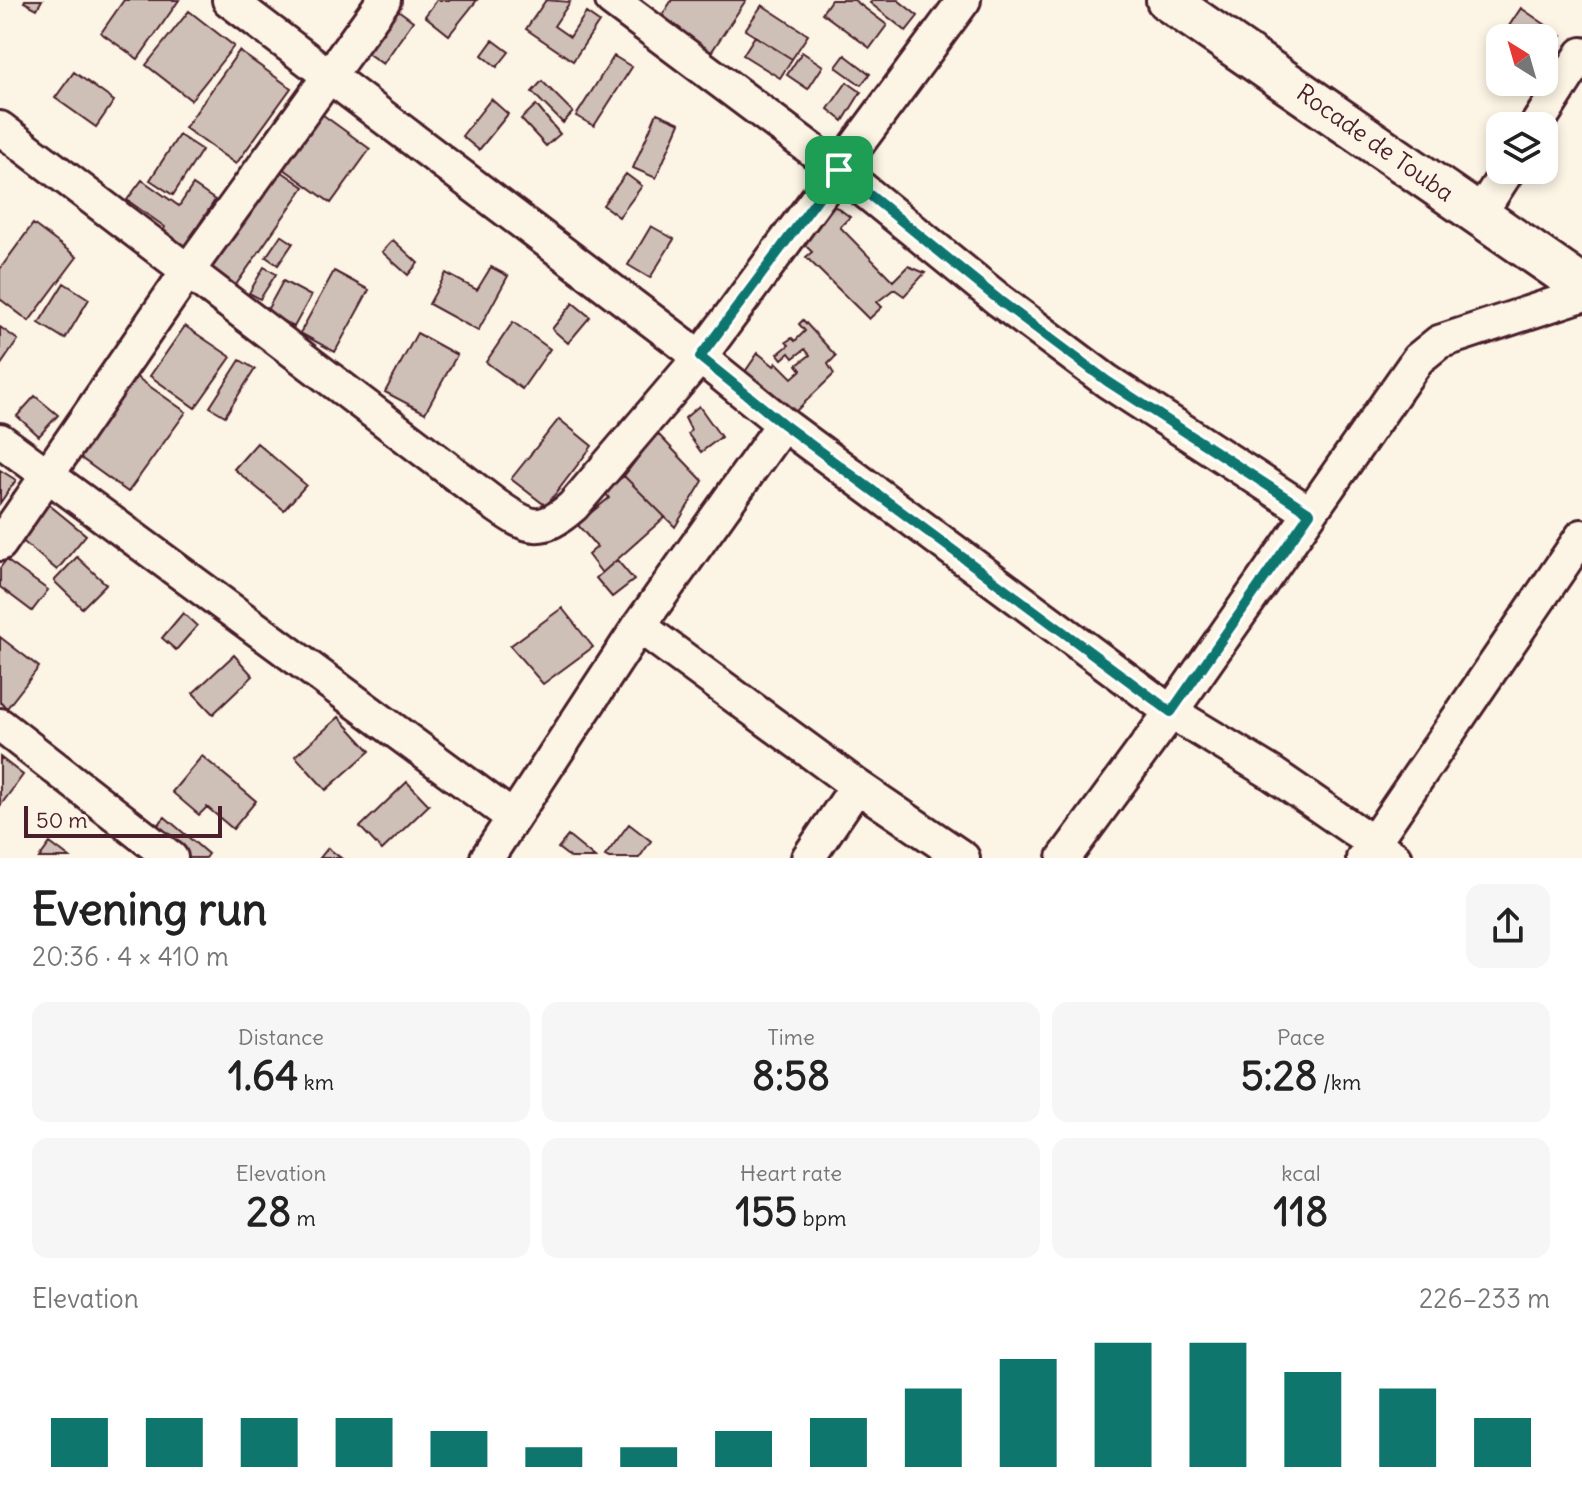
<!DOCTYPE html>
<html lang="en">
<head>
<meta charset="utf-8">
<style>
	:root { --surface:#fff; --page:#f6f6f6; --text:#222; --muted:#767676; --accent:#0f766e }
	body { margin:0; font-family:Delius,sans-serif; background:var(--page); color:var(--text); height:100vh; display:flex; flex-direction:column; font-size:30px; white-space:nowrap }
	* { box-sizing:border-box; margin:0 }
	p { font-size:26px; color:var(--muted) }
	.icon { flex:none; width:44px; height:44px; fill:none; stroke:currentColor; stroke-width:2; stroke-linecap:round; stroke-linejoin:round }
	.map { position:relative; height:858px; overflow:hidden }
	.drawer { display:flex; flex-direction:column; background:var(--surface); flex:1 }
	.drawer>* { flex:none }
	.needle { width:52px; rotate:323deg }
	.buttons { position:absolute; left:1486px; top:24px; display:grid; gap:16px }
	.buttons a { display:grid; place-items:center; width:72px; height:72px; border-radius:16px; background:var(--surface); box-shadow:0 4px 12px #0003; font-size:40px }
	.scale { position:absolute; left:24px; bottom:20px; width:198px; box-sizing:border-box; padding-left:8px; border:4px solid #4a1f2b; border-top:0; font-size:22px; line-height:28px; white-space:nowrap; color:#4a1f2b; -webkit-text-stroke:6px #fcf5e5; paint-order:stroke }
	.pin { position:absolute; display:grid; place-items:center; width:68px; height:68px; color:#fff; margin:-34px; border-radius:16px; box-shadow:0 4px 12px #0006 }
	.round { display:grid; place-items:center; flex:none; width:84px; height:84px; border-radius:16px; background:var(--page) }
	.headline { display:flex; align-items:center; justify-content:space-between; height:136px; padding:0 32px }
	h1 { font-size:44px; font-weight:700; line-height:60px }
	.figures { display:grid; grid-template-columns:repeat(3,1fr); gap:12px; height:136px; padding:8px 32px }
	.figures div { display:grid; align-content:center; border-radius:16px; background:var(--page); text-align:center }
	.figures b { font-size:40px; font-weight:700 }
	.figures small { font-size:22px; font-weight:400 }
	.figures p { font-size:22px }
	.chart { height:224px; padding:16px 32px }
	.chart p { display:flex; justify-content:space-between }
	.chart svg { width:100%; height:144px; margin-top:8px; stroke:var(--accent); stroke-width:6 }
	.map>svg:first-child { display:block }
</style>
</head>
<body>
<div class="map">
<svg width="1582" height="858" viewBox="0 0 1582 858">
	<rect width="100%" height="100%" fill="#fcf5e5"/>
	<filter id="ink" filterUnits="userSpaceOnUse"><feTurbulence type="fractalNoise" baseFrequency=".0125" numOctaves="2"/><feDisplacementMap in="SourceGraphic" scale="16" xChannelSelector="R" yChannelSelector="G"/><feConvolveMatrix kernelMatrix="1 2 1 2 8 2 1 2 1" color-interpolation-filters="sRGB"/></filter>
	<g filter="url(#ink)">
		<path fill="#cfc0b7" stroke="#4a1f2b" stroke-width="2" d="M25,0H42L37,9L24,2Z
			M124,0H179L138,59L101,33Z
			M437,0H477L449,35L425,16Z
			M546,0L570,2L554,26L570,37L586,13L599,22L573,61L526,29Z
			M672,0H746L704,63L653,29Z
			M831,0H854L887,25L870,48L822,13Z
			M873,0H898L918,16L906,31L870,3Z
			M762,5L808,35L792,59L745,30Z
			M1521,8L1562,36L1544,63V38H1501Z
			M398,10L413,21L383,64L367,53Z
			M189,11L234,46L191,100L146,65Z
			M755,36L792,59L780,78L743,55Z
			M493,40L509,52L497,67L482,55Z
			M239,51L291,88L236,164L185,128Z
			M802,52L823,66L808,89L787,75Z
			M845,55L870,74L861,85L836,67Z
			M614,56L632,67L594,126L576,116Z
			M74,72L114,101L96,127L55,98Z
			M542,81L573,112L563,123L532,92Z
			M847,82L861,92L843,121L828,109Z
			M491,99L508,114L479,150L462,136Z
			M536,105L560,134L546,146L521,119Z
			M319,112L370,149L331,203L280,166Z
			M657,113L680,123L656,178L633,168Z
			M179,135L202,150L173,195L150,180Z
			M275,167L304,187L233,289L205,270Z
			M626,174L642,186L619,217L603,205Z
			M142,180L179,206L193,185L215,200L185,246L163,232L165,227L127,200Z
			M821,203L838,208L850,217L840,227L893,281L908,266L925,273L904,296L894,289L877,302L882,307L869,319L806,257L812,252L797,237Z
			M33,224L77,257L29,321L0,299V269Z
			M651,226L674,239L650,278L628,265Z
			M281,235L293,243L278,265L266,257Z
			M393,240L418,263L408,275L382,252Z
			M264,267L276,274L260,299L249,293Z
			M491,267L508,276L478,331L429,304L446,273L477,290Z
			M334,271L369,290L335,352L300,333Z
			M283,281L311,296L294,327L266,312Z
			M64,283L89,299L65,339L39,323Z
			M573,303L590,317L568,343L552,329Z
			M803,320L836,356L828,364L834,374L793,414L740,379L758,353L774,366L776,362L792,378L801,370L797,365L810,355L805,349L793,358L789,353L782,359L778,354L789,345L786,342L792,338L795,341L805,331L799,324Z
			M513,322L550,349L522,389L486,362Z
			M185,326L231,357L195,408L150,376Z
			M0,327L18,340L0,366Z
			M417,333L457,355L425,413L385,392Z
			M240,360L255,369L225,416L210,407Z
			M135,376L186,412L128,492L78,456Z
			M35,396L58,415L39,436L17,416Z
			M699,406L721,437L701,452L688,434L691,430L685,418Z
			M559,419L592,446L546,506L511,479Z
			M657,433L703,481L675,527L624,476Z
			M257,443L306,485L284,510L234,469Z
			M0,470L16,480L0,503Z
			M624,476L665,517L602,573L588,555L597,547L577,524L609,498L604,491Z
			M48,504L86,535L57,570L19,538Z
			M77,557L106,584L82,608L54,581Z
			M6,560L48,590L32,611L0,587V568Z
			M617,560L634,580L612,597L596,578Z
			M562,608L593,647L543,684L510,646Z
			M183,613L197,626L176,650L162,638Z
			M0,637L39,667L7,708L0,702Z
			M234,655L253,676L213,714L193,693Z
			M339,717L370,751L326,790L295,756Z
			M202,756L256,801L233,829L207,807L199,815L172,792Z
			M0,757L23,775L0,806Z
			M407,782L429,805L382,850L360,827Z
			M165,817L208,854L205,858H187L154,829Z
			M629,824L651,841L639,858H609L605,856Z
			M568,836L595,858H571L558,848Z
			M50,843L70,858H39Z
			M328,848L341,858H320Z"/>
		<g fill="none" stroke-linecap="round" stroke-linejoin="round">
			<defs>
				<path id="minor" d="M229,0L700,357L783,424L1171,712L1270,772L1395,858
					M612,0L839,170L999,300L1107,381L1310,513
					M1536,126L1582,54
					M0,128L497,506C530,529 541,534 573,506L700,357L964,0
					M1479,215L1508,170
					M0,440L512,817
					M0,544L187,272L384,0
					M639,626L857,786L963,858
					M0,725L171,858
					M487,858L639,626L783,424
					M808,858L857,786
					M1064,858L1171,712L1418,359L1439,342L1582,295
					M1363,858L1582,536"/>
				<path id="major" d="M1167,0L1582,286"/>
			</defs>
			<use href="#minor" stroke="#4a1f2b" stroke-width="38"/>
			<use href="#major" stroke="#4a1f2b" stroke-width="46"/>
			<use href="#minor" stroke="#fcf5e5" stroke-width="32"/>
			<use href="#major" stroke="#fcf5e5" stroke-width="40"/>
		</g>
	</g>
	<g fill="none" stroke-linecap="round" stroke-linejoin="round" filter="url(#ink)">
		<defs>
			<path id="route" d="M839,170L999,300L1107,381L1310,513L1171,712L783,424L700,357Z"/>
		</defs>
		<use href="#route" stroke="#fff" stroke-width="16"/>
		<use href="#route" stroke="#0f766e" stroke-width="10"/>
	</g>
	<g text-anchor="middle" stroke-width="8" stroke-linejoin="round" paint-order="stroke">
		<g font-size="24" fill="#4a1f2b" stroke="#fcf5e5">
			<text transform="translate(1375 143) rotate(35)" y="8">Rocade de Touba</text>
		</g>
	</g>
</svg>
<div class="buttons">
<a><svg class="needle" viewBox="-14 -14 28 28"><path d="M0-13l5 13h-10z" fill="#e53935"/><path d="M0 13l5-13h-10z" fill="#767676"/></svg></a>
<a><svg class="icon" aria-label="layers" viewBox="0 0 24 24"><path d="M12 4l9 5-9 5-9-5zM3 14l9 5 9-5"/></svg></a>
</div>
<div class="scale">50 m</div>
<div class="pin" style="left:839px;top:170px;background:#1e9e55"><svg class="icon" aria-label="arrive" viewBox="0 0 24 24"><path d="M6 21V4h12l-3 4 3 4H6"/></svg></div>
</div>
<section class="drawer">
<div class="headline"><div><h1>Evening run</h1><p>20:36 · 4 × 410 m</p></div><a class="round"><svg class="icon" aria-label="share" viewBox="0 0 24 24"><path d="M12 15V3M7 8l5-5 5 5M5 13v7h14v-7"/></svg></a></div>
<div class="figures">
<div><p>Distance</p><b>1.64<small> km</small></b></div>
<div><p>Time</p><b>8:58</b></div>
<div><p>Pace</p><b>5:28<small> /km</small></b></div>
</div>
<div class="figures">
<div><p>Elevation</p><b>28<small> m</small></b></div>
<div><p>Heart rate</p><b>155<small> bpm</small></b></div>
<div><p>kcal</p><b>118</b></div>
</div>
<div class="chart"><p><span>Elevation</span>226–233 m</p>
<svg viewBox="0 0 160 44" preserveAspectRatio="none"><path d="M5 44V29M15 44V29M25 44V29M35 44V29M45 44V33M55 44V38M65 44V38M75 44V33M85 44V29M95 44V20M105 44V11M115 44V6M125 44V6M135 44V15M145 44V20M155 44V29"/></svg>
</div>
</section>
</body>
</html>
